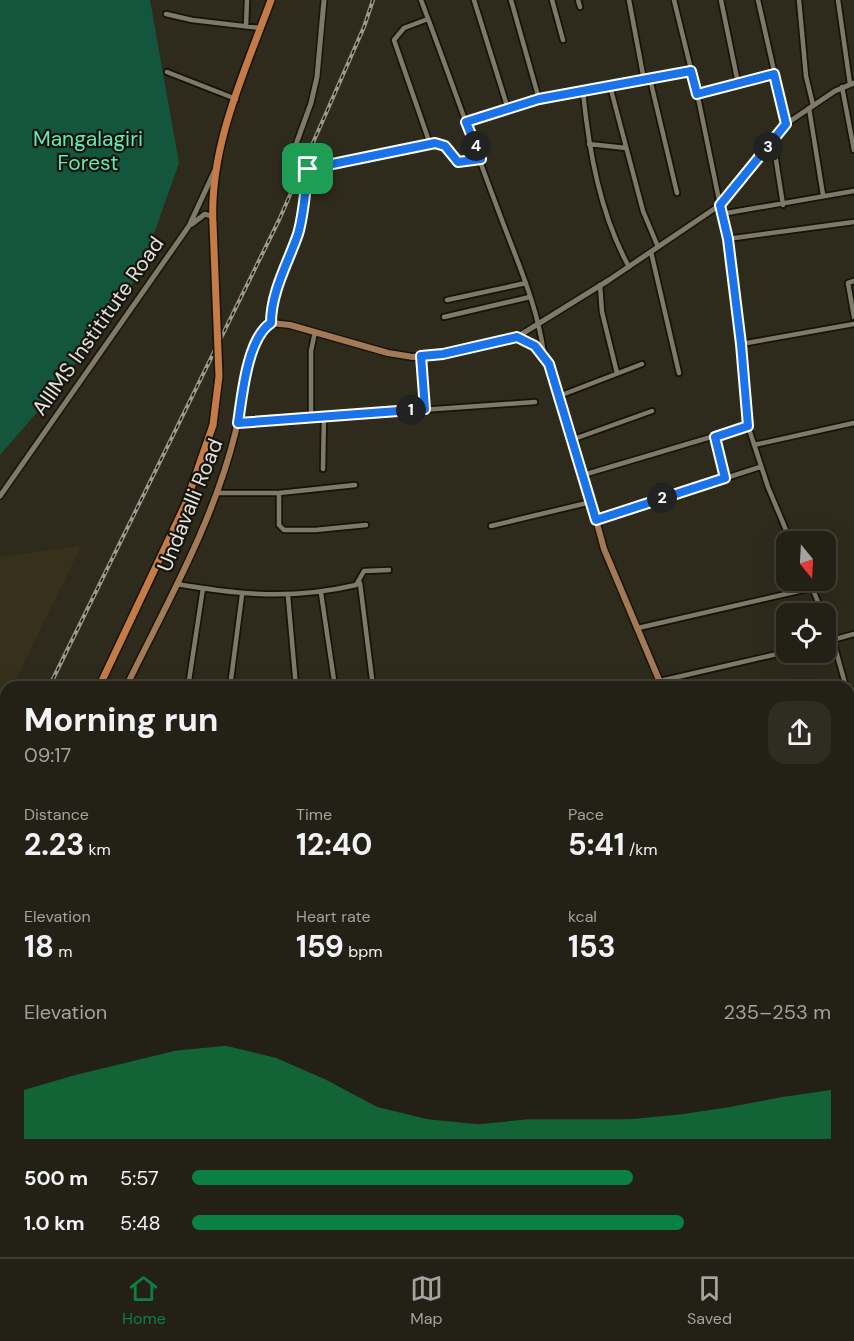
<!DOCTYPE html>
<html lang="en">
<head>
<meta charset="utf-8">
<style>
	:root { --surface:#232015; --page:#2f2d22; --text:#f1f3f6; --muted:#a3a3a0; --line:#403e34; --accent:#0b8043 }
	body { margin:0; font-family:"DM Sans",sans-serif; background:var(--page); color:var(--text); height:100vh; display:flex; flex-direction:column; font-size:22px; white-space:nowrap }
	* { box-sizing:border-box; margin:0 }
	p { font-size:20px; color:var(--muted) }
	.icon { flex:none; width:33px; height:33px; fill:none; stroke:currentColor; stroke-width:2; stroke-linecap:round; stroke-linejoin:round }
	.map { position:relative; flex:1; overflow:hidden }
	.panel { position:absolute; left:0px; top:681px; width:855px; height:576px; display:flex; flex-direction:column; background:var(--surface); border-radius:18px 18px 0 0; box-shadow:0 6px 24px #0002,0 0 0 2px var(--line) }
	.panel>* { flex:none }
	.needle { width:39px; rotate:162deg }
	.fabs { position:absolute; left:776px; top:531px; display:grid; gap:12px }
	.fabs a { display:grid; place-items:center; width:60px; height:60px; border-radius:12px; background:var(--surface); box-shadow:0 6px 24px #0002,0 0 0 2px var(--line); font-size:30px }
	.pin { position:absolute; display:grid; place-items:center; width:51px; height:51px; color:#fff; margin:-26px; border-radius:12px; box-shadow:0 3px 9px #0006 }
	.km { position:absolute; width:30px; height:30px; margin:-15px; border-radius:50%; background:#222; color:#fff; font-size:16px; line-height:30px; text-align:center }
	.round { display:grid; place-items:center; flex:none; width:63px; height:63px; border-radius:18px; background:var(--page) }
	.head { display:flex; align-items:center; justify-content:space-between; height:102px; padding:0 24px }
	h1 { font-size:33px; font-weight:700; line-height:45px }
	.metrics { display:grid; grid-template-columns:repeat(3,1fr); gap:9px; height:102px; padding:6px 24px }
	.metrics div { display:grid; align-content:center }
	.metrics b { font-size:30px; font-weight:700 }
	.metrics small { font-size:16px; font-weight:400 }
	.metrics p { font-size:16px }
	.chart { height:168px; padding:12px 24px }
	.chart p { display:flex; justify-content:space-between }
	.chart svg { width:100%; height:108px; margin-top:6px; fill:var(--accent); opacity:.7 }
	ul { padding:0 24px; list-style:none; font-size:20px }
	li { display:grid; grid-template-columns:96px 72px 1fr; align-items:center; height:45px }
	li i { height:15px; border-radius:8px; background:var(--accent) }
	.dock { display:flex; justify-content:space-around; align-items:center; height:84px; border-top:2px solid var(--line); background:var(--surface); font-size:16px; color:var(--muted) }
	.dock a { display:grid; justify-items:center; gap:3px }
	.dock .on { color:var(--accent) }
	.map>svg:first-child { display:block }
</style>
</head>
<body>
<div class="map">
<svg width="854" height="1257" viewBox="0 0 854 1257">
	<rect width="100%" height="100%" fill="#2f2b1c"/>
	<path fill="#37311b" d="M81,546L12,687H6V699L0,711V557Z"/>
	<path fill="#14563d" d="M0,0H150L179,163L140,273L52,395L0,455Z"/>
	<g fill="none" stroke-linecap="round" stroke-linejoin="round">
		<defs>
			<path id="minor" d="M421,0C448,71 473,144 500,215C517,261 537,304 544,354
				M474,0L508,109
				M511,0L539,99
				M552,0L563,40
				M578,0L580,7
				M629,0L644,80
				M674,0L699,102L727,239L854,222
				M721,0L738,83
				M758,0L786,124
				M799,0L806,76L813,105
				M838,0L850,84
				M166,14L192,20L261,28
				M428,19L404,28L394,40L430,144
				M246,26L247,0
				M167,72L236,99
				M650,79L677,193
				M610,86L643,211L658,247
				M842,87L854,150
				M583,92C589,151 600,214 629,267
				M697,94L774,74
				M809,108L823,195
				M466,122L539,99L691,71
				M773,141L783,205
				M589,144L626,148
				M308,169L435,143L445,146L458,162L481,159
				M721,214L854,191
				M727,239L741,344L748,426L768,487L791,542
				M651,252L679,373
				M854,281L848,283L854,317
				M600,285L602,312L617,373
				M447,300L526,283
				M444,317L530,297
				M741,344L854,324
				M421,356L425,409
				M559,396L642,364
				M311,416V351L315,332
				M238,423L535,402
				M715,437L725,478
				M574,439L652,411
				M754,445L854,423
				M323,469L324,415
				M583,475L748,426
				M217,493H279L355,485
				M279,493V525L284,530H315L366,525
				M596,520L760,467
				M491,526L591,502
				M809,580L823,614
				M360,583L373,687
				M177,584C241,595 291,600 356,585L364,571L389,570
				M321,593L335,687
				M288,596L296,687
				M825,619L833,640L846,687
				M638,628L812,588
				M825,642L854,634
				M660,681L786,652
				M188,687L203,588
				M230,687L242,595
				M849,691L854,690
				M849,757H852
				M849,1035L854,1042
				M849,1116L854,1129
				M849,1141L854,1139
				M0,1181L6,1166
				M849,1221L854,1220
				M0,1225L6,1224
				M34,1251L35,1257
				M89,1251V1257
				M128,1251V1257
				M164,1251V1257
				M205,1251V1257
				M289,1251V1257
				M325,1251L326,1257
				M375,1251V1257
				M388,1251L389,1257
				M422,1251L423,1257
				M502,1251L503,1257
				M535,1251V1257
				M568,1251L569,1257
				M600,1251L601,1257
				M676,1251L677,1257
				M707,1251L708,1257
				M623,1257L637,1251"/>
			<path id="tertiary" d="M192,224L205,214L213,217
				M271,323C271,292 288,263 298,234C304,214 305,190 308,169L305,160L295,147L311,103L317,77L324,0
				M517,337L609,280L720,205L786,124L835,91L854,83
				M0,496L189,226L214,172
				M0,1040H6
				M0,1093L6,1099
				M215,1251L225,1257
				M461,1257L473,1251"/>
			<path id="secondary" d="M126,687C166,605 213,523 235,434C242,407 245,338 271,323L290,325L388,353L413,357L443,354L517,337L535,346L549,364L574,439L604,549L662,687
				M0,920L6,911
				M732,1251L734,1257"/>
			<path id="primary" d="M213,224C209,146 245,71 271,0
				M99,687L186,503L213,425
				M0,889L6,877"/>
		</defs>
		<use href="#minor" stroke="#171306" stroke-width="8"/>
		<use href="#tertiary" stroke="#171306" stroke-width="8"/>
		<use href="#secondary" stroke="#171306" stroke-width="9"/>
		<use href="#primary" stroke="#171306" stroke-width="10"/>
		<use href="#minor" stroke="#7e7968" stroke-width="4.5"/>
		<use href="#tertiary" stroke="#7e7968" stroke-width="5"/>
		<use href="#secondary" stroke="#a27a58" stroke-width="6"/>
		<use href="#primary" stroke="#c57b48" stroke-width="7"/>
		<defs>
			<path id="rail" d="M49,687L279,220L364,27L373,0
				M0,773L6,761"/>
		</defs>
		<use href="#rail" stroke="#9c9a8e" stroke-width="4"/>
		<use href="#rail" stroke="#15130d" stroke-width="1.5" stroke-dasharray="4.5" stroke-linecap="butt"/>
		<defs>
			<path id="primary-bridge" d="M213,425L219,376L213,224"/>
		</defs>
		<use href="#primary-bridge" stroke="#171306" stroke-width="10" stroke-linecap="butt"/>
		<use href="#primary-bridge" stroke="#c57b48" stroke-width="7"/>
	</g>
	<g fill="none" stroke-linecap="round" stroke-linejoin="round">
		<defs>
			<path id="route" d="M691,71L697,94L774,74L786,124L720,205L728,239L741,344L748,426L715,437L725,478L596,520L549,364L535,346L517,337L443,354L421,356L425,409L238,423C242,397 247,338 271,323C271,292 288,263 298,234C304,214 305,190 308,169L435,143L445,146L458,162L481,159L466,122L539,99Z"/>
		</defs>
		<use href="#route" stroke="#fff" stroke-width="12"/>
		<use href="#route" stroke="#1a73e8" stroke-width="8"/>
	</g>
	<g text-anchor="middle" stroke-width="4.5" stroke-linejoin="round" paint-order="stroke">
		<g font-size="21" fill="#65e8b2" stroke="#15130d">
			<text x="88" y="146">Mangalagiri<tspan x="88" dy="24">Forest</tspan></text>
		</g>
		<g font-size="21" fill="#e4e2d8" stroke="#15130d">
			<text transform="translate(98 326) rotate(-55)" y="7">AIIIMS Instititute Road</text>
			<text transform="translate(190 505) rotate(-68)" y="7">Undavalli Road</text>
		</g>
	</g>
</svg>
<div class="fabs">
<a><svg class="needle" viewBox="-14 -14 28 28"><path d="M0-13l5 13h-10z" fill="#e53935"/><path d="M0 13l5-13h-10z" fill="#a3a3a0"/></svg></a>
<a><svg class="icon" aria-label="locate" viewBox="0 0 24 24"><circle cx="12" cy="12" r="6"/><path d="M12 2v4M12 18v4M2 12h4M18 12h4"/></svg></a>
</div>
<div class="pin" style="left:308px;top:169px;background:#1e9e55"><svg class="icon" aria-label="arrive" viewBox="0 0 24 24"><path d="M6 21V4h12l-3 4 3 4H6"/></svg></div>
<b class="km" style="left:411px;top:410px">1</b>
<b class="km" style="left:662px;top:498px">2</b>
<b class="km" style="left:768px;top:147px">3</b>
<b class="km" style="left:476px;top:146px">4</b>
<section class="panel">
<div class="head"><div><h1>Morning run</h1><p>09:17</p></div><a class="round"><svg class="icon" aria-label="share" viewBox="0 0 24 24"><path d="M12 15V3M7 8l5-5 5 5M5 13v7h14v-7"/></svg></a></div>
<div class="metrics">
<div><p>Distance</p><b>2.23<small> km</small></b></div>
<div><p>Time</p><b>12:40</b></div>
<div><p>Pace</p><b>5:41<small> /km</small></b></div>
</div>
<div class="metrics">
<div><p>Elevation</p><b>18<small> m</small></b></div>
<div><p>Heart rate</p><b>159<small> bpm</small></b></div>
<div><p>kcal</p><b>153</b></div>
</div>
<div class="chart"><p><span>Elevation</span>235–253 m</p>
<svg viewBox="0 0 160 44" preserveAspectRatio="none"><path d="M0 44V24L10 18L20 13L30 8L40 6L50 11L60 20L70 31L80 36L90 38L100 36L110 36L120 36L130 34L140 31L150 27L160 24V44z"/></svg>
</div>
<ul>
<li><b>500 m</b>5:57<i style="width:69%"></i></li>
<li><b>1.0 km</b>5:48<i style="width:77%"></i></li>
</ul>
</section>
</div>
<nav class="dock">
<a class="on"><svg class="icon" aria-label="home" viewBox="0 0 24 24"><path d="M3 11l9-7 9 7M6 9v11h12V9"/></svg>Home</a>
<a><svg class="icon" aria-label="map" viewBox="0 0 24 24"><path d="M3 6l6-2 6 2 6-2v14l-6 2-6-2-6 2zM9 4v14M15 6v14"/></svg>Map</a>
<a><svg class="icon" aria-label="saved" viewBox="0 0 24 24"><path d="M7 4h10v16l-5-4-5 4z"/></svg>Saved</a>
</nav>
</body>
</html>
